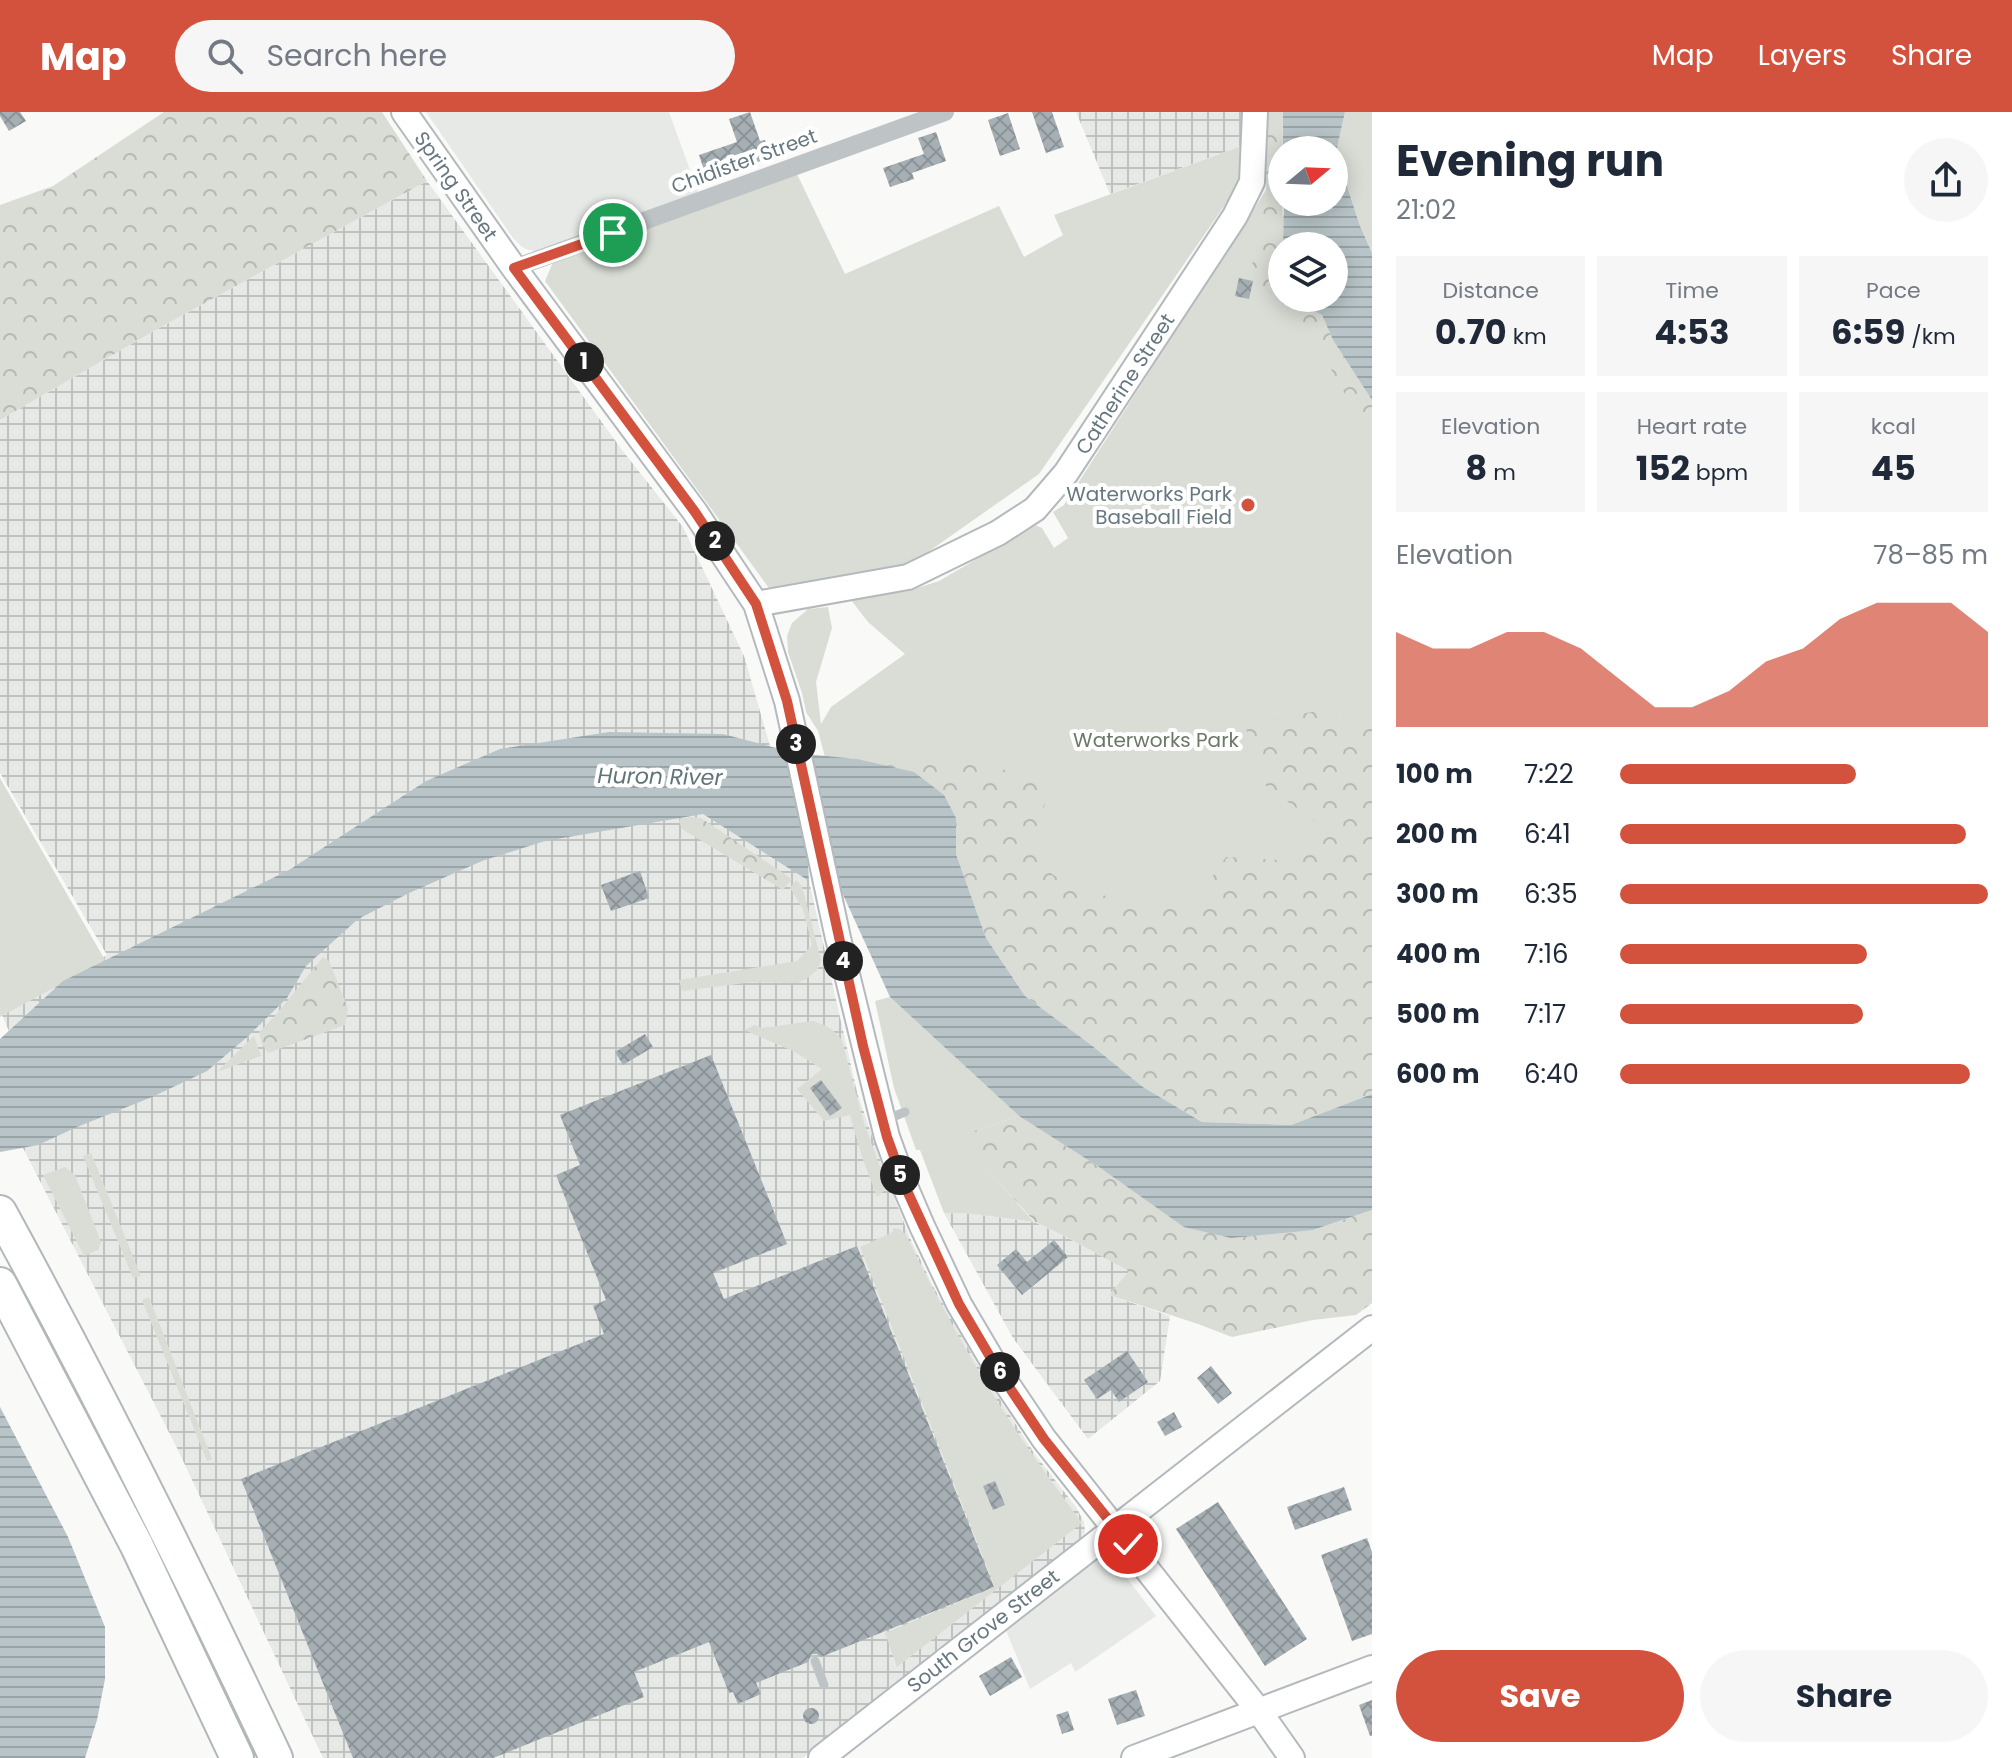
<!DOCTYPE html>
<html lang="en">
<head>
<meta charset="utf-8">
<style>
	:root { --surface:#fff; --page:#f6f6f7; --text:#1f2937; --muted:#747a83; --accent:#d3523d }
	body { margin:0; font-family:Poppins,sans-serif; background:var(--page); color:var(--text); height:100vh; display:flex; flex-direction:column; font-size:30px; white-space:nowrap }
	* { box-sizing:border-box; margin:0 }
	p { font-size:26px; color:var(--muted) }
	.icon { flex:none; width:44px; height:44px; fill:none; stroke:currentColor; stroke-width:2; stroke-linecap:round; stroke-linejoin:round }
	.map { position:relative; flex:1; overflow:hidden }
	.sheet { display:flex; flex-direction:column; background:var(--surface); width:640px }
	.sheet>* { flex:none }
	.needle { width:52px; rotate:71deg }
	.fabs { position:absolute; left:1268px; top:24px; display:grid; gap:16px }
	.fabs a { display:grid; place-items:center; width:80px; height:80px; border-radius:50%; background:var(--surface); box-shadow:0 4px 20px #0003; font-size:40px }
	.pin { position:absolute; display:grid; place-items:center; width:68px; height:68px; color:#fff; margin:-34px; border:4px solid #fff; border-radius:50%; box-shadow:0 2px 8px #0007 }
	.km { position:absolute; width:40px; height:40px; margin:-20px; border-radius:50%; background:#222; color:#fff; font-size:22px; line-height:40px; text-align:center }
	.round { display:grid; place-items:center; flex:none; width:84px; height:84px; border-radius:42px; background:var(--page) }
	.summary { display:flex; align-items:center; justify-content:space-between; height:136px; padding:0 24px }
	h1 { font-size:44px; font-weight:700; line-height:60px }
	.metrics { display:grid; grid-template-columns:repeat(3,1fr); gap:12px; height:136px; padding:8px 24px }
	.metrics div { display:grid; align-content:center; border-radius:0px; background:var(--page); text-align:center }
	.metrics b { font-size:34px; font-weight:700 }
	.metrics small { font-size:22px; font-weight:400 }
	.metrics p { font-size:22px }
	.chart { height:224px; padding:16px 24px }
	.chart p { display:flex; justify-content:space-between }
	.chart svg { width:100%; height:144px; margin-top:8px; fill:var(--accent); opacity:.7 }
	.action { display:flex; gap:16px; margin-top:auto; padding:16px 24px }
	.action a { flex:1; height:92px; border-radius:48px; background:var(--accent); color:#fff; font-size:32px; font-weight:700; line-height:92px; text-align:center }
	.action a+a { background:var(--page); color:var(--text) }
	ul { padding:0 24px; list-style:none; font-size:26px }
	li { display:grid; grid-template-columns:128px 96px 1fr; align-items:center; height:60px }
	li i { height:20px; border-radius:10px; background:var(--accent) }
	header { display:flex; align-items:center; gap:48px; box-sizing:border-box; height:112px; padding:0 40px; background:var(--accent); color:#fff }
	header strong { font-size:38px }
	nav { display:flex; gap:44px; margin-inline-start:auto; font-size:28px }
	.search { width:560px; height:72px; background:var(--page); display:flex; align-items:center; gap:20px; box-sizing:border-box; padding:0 28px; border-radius:44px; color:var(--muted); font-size:30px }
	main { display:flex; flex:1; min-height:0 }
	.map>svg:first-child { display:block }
</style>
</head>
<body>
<header>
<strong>Map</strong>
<div class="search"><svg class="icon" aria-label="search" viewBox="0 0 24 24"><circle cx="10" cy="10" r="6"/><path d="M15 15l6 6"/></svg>Search here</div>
<nav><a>Map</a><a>Layers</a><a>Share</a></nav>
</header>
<main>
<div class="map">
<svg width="1372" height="1646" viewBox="0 0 1372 1646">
	<defs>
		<pattern id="industrial-grid" width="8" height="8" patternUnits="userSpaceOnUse" patternTransform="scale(2)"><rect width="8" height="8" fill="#e7e9e7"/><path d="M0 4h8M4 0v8" fill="none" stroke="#bfc2c0"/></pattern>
		<pattern id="forest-crowns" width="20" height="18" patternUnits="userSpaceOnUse" patternTransform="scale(2)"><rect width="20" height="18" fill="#daddd6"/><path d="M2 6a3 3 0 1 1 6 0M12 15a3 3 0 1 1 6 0" fill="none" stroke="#b5b8b3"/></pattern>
		<pattern id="water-rules" width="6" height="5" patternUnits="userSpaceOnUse" patternTransform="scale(2)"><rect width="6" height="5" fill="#b8c4c7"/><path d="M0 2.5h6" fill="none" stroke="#99a4a7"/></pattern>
		<pattern id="building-cross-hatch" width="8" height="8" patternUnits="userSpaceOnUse" patternTransform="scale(2)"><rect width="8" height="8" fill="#a6afb3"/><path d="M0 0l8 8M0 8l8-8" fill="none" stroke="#8b9397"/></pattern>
	</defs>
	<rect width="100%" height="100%" fill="#f9f9f7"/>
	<path fill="#e7e9e7" d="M426,0H669L698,80L536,139L528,138L522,135L513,126Z
		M1104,1441L1110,1444L1156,1504L1075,1560L1071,1551L1030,1577L1005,1516Z"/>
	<path fill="url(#industrial-grid)" d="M1076,0H1245L1244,33L1110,82Z
		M427,69L622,338L683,415L744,544L809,769L857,980L884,1059L910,1126L933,1174L975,1248L1034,1341L1076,1395L1084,1410L1085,1420L1076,1432L803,1646H323L177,1336L23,1036L31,970L2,903L107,843L0,661V308L154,219Z
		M944,1101L974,1102L1034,1110L1068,1126L1130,1159L1109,1183L1170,1204L1160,1269L1088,1327L1013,1226Z"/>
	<path fill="#daddd6" d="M1345,0H1372V141L1360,114L1336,39Z
		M1244,33L1238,74L1039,362L908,454L769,476L545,169L554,148L796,60L845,162L999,94L1024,145L1063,123L1054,103Z
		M1266,78L1260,138L1284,102L1282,186H1297L1300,192L1333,228L1372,288V982L857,647L825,645L818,619L806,600L802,581L788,540L787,524L792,511L808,497L828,495L832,516L816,570L821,612L831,595L905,542L868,510L851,488L908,479L939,469L1035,413L1042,416L1054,436L1068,426L1053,400L1064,393Z
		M0,666L105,848L0,905Z
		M796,768L802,774L821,848L818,857L808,866L798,871L753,870L682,879L679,868L797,849L812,833L803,797L790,776Z
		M890,885L1019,1004L958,1025L1034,1110L974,1102L944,1101L920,1038H916L894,976L875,889Z
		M813,909C826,913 835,917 842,929L864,1011L886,1071L885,1078L877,1085L861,1042L850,1003L824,1009L797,977L822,957L793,939L744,918L755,913L762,916Z
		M254,924L261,944L217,960Z
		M91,1041L141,1164L133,1166L83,1044Z
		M65,1055L75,1063L101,1130L98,1138L84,1144L43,1063Z
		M893,1116L900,1117L906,1123C942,1197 982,1269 1028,1336C1046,1362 1064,1386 1082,1411L897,1555L885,1521L995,1475L860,1135L893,1120Z
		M149,1185L212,1347L207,1349L142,1188Z"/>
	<path fill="url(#forest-crowns)" d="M164,0H382L427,69L154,219L0,308V93L53,74Z
		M1267,0H1283L1282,186H1297L1300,192L1322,203L1333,228L1372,288V319L1356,295L1336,271L1322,230L1313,232L1282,209L1281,192L1268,194L1258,165L1247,160L1259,140L1266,78Z
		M1325,598L1352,609L1372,606V982L1291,1013L1202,1010L1143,975L1090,932L1025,884L986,826L956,742V706L914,660L857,647L944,644L1037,665L1049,679L1030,737L1043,756L1070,774L1142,794L1189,798L1226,745L1299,749L1320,713L1266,674L1244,611Z
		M692,705L701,706L792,767L783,778L682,717L679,709L681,706Z
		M323,845L329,849L348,896L345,913L268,941L262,932L259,920L274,905Z
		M1019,1004L1102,1057L1313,1118L1372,1098V1191L1356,1203L1313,1208L1232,1225L1198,1212L1109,1183L1129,1159L1068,1126L1035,1110L957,1025Z"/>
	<path fill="url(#water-rules)" d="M1283,0H1345L1336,40L1360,114L1372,141V288L1333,228L1322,203L1300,192L1297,186H1334V134H1283L1284,90H1334V38H1283Z
		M609,620L723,622L795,641L857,647L914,660L944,683L956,706V742L986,826L1025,884L1090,932L1143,975L1202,1010L1291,1013L1372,982V1098L1313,1118L1231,1126L1184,1115L1102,1057L1019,1004L890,885L805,700L809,769L703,702L545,729L482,749L409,781L358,807L306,854L287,886L246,926L207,959L152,985L77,1015L38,1033L0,1040V927L63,869L289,758L426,669L500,637Z
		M0,1295L68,1425L105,1515V1567L97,1608L85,1646H0Z"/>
	<path fill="url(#building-cross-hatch)" d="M0,0H20L26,9L9,19L0,4Z
		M750,0L760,29L765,28L771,45L755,51L751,38L723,47L725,54L705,61L699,43L737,30L729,7Z
		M1032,0H1052L1064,35L1046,41Z
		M1008,1L1020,37L1000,44L988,8Z
		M936,20L946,49L912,61L914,67L890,75L883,56L924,42L918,26Z
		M1239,166L1253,169L1249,187L1235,184Z
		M640,759L649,786L611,799L601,773Z
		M645,922L653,935L623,953L615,940Z
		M711,943L787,1132L713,1161L724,1187L857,1134L994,1475L821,1545L817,1542H812L808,1550L756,1571L761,1582L738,1592L733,1580L729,1581L709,1530L634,1560L644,1585L493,1646H353L241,1367L604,1222L593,1194L606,1188L556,1063L580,1053L560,1003Z
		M821,968L842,996L830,1004L810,976Z
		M1054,1128L1068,1145L1022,1183L997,1153L1016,1137L1027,1150Z
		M1127,1239L1148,1270L1119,1290L1111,1278L1097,1287L1084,1268Z
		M1211,1254L1232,1281L1218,1292L1197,1266Z
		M1174,1300L1182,1315L1165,1324L1157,1310Z
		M995,1369L1005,1393L993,1398L983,1374Z
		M1344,1375L1352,1398L1295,1418L1287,1395Z
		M1218,1390L1307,1527L1265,1554L1176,1417Z
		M1367,1426L1372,1440V1522L1352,1529L1321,1443Z
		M1011,1545L1022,1565L990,1584L979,1564Z
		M1136,1578L1145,1604L1117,1613L1108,1587Z
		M1372,1588V1624H1370L1359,1593Z
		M803 1604a8 8 0 1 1 16 0a8 8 0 1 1-16 0Z
		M1068,1599L1074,1618L1062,1622L1056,1603Z"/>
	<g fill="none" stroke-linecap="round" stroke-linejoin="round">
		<defs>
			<path id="secondary" d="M404,0L514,156L695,400L756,492L787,589L838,826L887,1025L904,1072L922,1114L959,1192L999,1260L1044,1327L1259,1599L1292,1646
				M756,492L908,465L998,421L1035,397L1066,361L1235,104L1252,70L1255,0
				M821,1646L1372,1216
				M1134,1646L1372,1556"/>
			<path id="highway" d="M0,1100C98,1279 189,1461 276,1646
				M0,1172L137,1434L237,1646"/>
		</defs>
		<use href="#secondary" stroke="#b3b9bd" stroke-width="28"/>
		<use href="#highway" stroke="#b2b7ba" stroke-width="36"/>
		<path stroke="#bec3c6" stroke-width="9" d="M885,1008L905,1000
			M815,1549L824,1573"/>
		<path stroke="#bec3c6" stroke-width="18" d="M514,156L945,0"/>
		<use href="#secondary" stroke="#fff" stroke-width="24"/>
		<use href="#highway" stroke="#fff" stroke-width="32"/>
	</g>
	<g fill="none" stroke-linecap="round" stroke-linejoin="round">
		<defs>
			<path id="route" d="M613,121L514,156L695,400L756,492L787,589L863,934L887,1025L904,1072L959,1192L999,1260L1044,1327L1128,1432"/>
		</defs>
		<use href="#route" stroke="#fff" stroke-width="16"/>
		<use href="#route" stroke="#d3523d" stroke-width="10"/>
	</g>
	<circle fill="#d3523d" stroke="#fff" stroke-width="3" cx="1248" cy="393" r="8"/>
	<g text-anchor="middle" stroke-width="8" stroke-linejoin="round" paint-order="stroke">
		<g font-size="20" fill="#66777f" stroke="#fff">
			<text transform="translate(744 49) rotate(-20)" y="7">Chidister Street</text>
			<text transform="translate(456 74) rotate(55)" y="7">Spring Street</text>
			<text transform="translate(1125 272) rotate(-57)" y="7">Catherine Street</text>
			<text transform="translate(983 1519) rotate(-38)" y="7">South Grove Street</text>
		</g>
		<g font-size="20" fill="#66777f" stroke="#fff" text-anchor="end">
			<text x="1232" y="389">Waterworks Park<tspan x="1232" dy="23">Baseball Field</tspan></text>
		</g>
		<g font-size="20" fill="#6a7865" stroke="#fff">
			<text x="1156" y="635">Waterworks Park</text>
		</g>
		<g font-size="22" font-style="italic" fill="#617579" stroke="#fff">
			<text transform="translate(660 664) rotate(1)" y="8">Huron River</text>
		</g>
	</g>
</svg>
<div class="fabs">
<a><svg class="needle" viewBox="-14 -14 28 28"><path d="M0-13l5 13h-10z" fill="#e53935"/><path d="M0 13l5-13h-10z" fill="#747a83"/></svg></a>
<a><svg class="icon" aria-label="layers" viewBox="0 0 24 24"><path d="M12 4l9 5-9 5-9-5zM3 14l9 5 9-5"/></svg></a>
</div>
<div class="pin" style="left:613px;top:121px;background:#1e9e55"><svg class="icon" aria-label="arrive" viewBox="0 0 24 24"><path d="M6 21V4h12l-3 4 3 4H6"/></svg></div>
<div class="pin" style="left:1128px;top:1432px;background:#d93025"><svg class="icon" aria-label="check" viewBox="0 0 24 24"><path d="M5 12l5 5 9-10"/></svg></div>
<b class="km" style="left:584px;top:250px">1</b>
<b class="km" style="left:715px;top:429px">2</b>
<b class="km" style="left:796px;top:632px">3</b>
<b class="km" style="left:843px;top:849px">4</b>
<b class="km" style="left:900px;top:1063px">5</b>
<b class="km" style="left:1000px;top:1260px">6</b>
</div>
<section class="sheet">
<div class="summary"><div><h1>Evening run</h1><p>21:02</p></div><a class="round"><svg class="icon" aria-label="share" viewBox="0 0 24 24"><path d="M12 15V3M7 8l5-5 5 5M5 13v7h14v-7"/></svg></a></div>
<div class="metrics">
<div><p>Distance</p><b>0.70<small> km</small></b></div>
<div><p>Time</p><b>4:53</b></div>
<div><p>Pace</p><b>6:59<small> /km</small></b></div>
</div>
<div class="metrics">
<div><p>Elevation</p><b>8<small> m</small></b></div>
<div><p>Heart rate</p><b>152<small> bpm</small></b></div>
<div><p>kcal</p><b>45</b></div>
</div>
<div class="chart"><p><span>Elevation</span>78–85 m</p>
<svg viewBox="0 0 160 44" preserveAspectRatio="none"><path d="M0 44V15L10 20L20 20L30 15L40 15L50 20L60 29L70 38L80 38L90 33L100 24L110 20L120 11L130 6L140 6L150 6L160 15V44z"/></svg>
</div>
<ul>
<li><b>100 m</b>7:22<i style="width:64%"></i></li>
<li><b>200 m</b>6:41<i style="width:94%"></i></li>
<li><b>300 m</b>6:35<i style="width:100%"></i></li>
<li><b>400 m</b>7:16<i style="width:67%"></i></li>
<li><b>500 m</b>7:17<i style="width:66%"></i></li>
<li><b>600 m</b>6:40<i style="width:95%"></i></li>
</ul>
<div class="action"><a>Save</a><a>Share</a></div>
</section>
</main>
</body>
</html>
